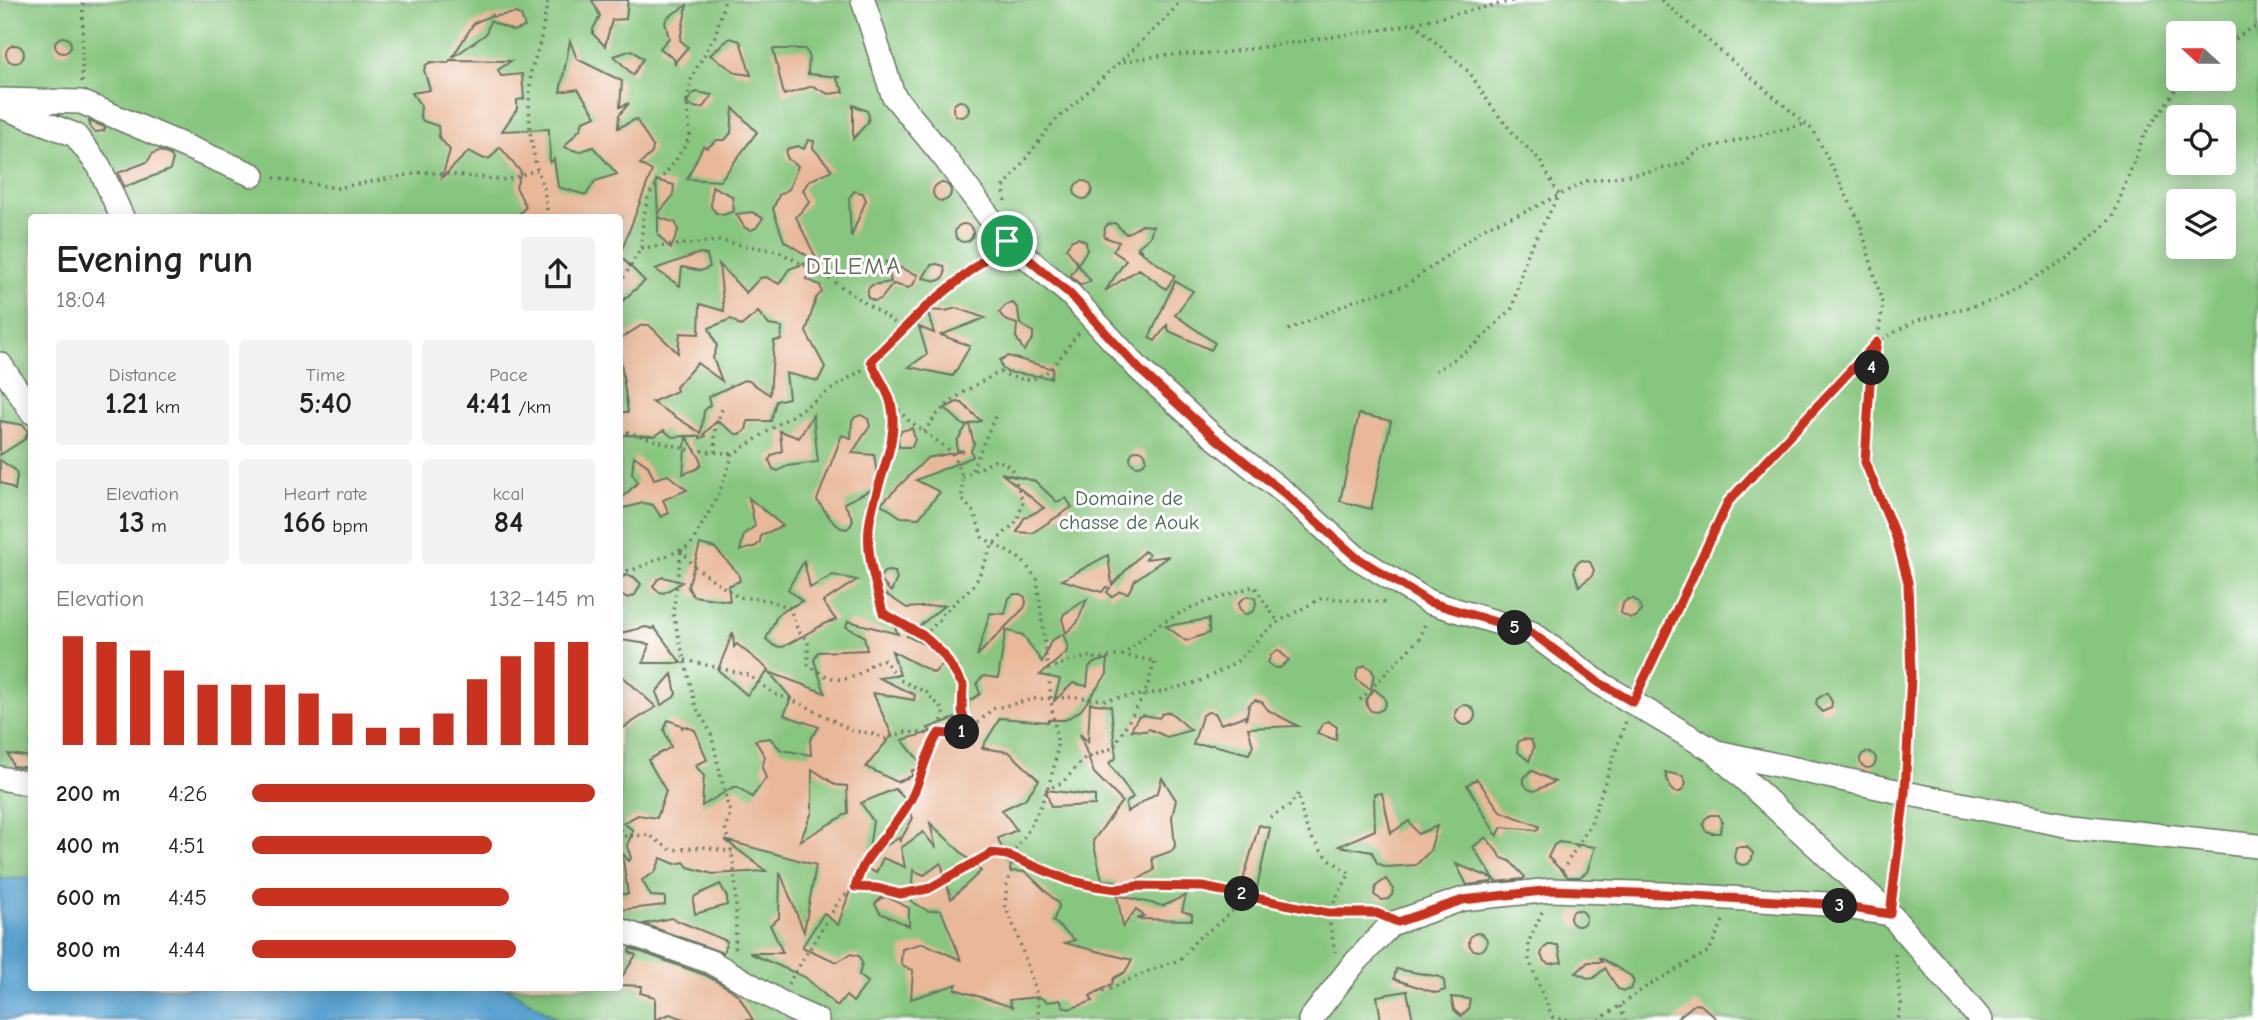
<!DOCTYPE html>
<html lang="en">
<head>
<meta charset="utf-8">
<style>
	:root { --surface:#fff; --page:#f2f2f2; --text:#222; --muted:#767676; --accent:#c8321e }
	body { margin:0; font-family:"Comic Neue",sans-serif; background:var(--page); color:var(--text); height:100vh; display:flex; flex-direction:column; font-size:26px; white-space:nowrap }
	* { box-sizing:border-box; margin:0 }
	p { font-size:23px; color:var(--muted) }
	.icon { flex:none; width:38px; height:38px; fill:none; stroke:currentColor; stroke-width:2; stroke-linecap:round; stroke-linejoin:round }
	.map { position:relative; flex:1; overflow:hidden }
	.details { position:absolute; left:28px; top:214px; width:595px; height:777px; display:flex; flex-direction:column; background:var(--surface); border-radius:7px; box-shadow:0 4px 18px #0003 }
	.details>* { flex:none }
	.needle { width:46px; rotate:291deg }
	.fabs { position:absolute; left:2166px; top:21px; display:grid; gap:14px }
	.fabs a { display:grid; place-items:center; width:70px; height:70px; border-radius:7px; background:var(--surface); box-shadow:0 4px 18px #0003; font-size:35px }
	.pin { position:absolute; display:grid; place-items:center; width:60px; height:60px; color:#fff; margin:-30px; border:4px solid #fff; border-radius:50%; box-shadow:0 2px 7px #0007 }
	.km { position:absolute; width:35px; height:35px; margin:-18px; border-radius:50%; background:#222; color:#fff; font-size:19px; line-height:35px; text-align:center }
	.round { display:grid; place-items:center; flex:none; width:74px; height:74px; border-radius:7px; background:var(--page) }
	.head { display:flex; align-items:center; justify-content:space-between; height:119px; padding:0 28px }
	h1 { font-size:38px; font-weight:800; line-height:52px }
	.metrics { display:grid; grid-template-columns:repeat(3,1fr); gap:10px; height:119px; padding:7px 28px }
	.metrics div { display:grid; align-content:center; border-radius:7px; background:var(--page); text-align:center }
	.metrics b { font-size:30px; font-weight:800 }
	.metrics small { font-size:19px; font-weight:400 }
	.metrics p { font-size:19px }
	.chart { height:196px; padding:14px 28px }
	.chart p { display:flex; justify-content:space-between }
	.chart svg { width:100%; height:126px; margin-top:7px; stroke:var(--accent); stroke-width:6 }
	ul { padding:0 28px; list-style:none; font-size:23px }
	li { display:grid; grid-template-columns:112px 84px 1fr; align-items:center; height:52px }
	li i { height:18px; border-radius:9px; background:var(--accent) }
	.map>svg:first-child { display:block }
</style>
</head>
<body>
<div class="map">
<svg width="2258" height="1020" viewBox="0 0 2258 1020">
	<rect width="100%" height="100%" fill="#fff"/>
	<filter id="ink" filterUnits="userSpaceOnUse"><feTurbulence type="fractalNoise" baseFrequency=".0143" numOctaves="2"/><feDisplacementMap in="SourceGraphic" scale="14" xChannelSelector="R" yChannelSelector="G"/><feConvolveMatrix kernelMatrix="1 2 1 2 8 2 1 2 1" color-interpolation-filters="sRGB"/></filter>
	<filter id="wash" filterUnits="userSpaceOnUse"><feTurbulence type="fractalNoise" baseFrequency=".00686" numOctaves="4" result="noise"/><feDisplacementMap in="SourceGraphic" scale="28" xChannelSelector="R" yChannelSelector="G"/><feGaussianBlur stdDeviation="1.57" result="paint"/><feColorMatrix in="noise" values="0 0 0 0 0 0 0 0 0 0 0 0 0 0 0 0 0 1.4 0 .05"/><feComposite in="paint" operator="in"/></filter>
	<g filter="url(#wash)">
		<rect width="100%" height="100%" fill="#f4dcbd"/>
		<path fill="#87c67e" stroke="#538259" stroke-width="2" fill-rule="evenodd" d="M0,0H2258V1020H0ZM2179,33H2224V79H2179ZM2179,117H2224V163H2179ZM2179,201H2224V247H2179ZM32,217H620V987H32Z"/>
		<path fill="#5aa3d1" stroke="#3c7082" stroke-width="2" d="M31,877L32,987H506L559,1020H0V879Z"/>
		<g id="blocks">
			<path fill="#e9b898" fill-rule="evenodd" d="M592,0H628L626,19L612,20L605,46L593,34V29L600,16Z
				M687,5L680,40L688,47L676,61L675,65L674,59L660,48L669,38L665,22L668,17Z
				M516,13L521,16L525,27L514,31L490,21L486,34L452,58L474,23L492,15L491,17Z
				M55 45a8 8 0 1 1 16 0a8 8 0 1 1-16 0Z
				M730,38L740,41L751,75L737,73L710,55Z
				M570,41L577,59L622,81L620,107L629,103L619,115L618,128L636,119L653,147L652,153L640,164L652,171L621,252L620,217H516L526,207L516,187L521,172L500,147L490,158L484,159L469,151L442,178L450,150L439,137L438,126L423,121L420,116L421,106L412,93L430,90L424,70L426,65L431,62L448,63L450,60L511,61L498,70L501,76L522,74L524,99L517,100V109L502,131L549,129L550,163L554,159L558,187L586,195L595,181L617,174L593,147L579,152L564,147L581,128L583,121L596,116L578,89L560,92Z
				M6 54a9 9 0 1 1 18 0a9 9 0 1 1-18 0Z
				M773,49H805L809,55L808,74L840,77L836,78L844,92L828,94L813,86L784,95Z
				M632,50L643,59L633,75L614,56Z
				M697,92L712,95L703,107L697,108L686,104L692,94Z
				M953 109a8 8 0 1 1 16 0a8 8 0 1 1-16 0Z
				M853,105L867,111L869,116L868,122L853,139Z
				M733,108L757,132L720,181L687,179L703,146L707,148L717,140H725L731,133Z
				M89,121L105,127L104,131L95,132L91,129Z
				M808,140L814,141L813,148L832,170L809,181L803,190L810,202L796,217L818,262L816,261L806,279L820,285L822,292L816,298L806,332L825,367L818,381L786,373L789,398L776,401L771,421H748L746,430L741,434H736L717,421L704,434L706,436L700,438V436H686L700,458L701,465L697,469L683,474L686,436L672,437L664,430L655,436L620,435V412H628L620,355V339L642,325H649L678,353L680,333L699,334L700,304L724,311L719,264L746,293L760,278L766,277L779,284L789,269L814,260L784,241L773,209L779,195L789,189L798,166L788,159L786,154L787,149L798,146L804,149ZM758,312L769,325L782,327L781,340L774,341L770,395L749,381L744,380L708,397L710,405L704,411L701,433L652,402L677,391L676,387L697,363L722,381L713,358L717,346L709,328L731,319L741,326Z
				M160,151L170,155L173,159L170,170L124,187L118,173L147,162L153,153Z
				M656,180L674,185L673,196L658,214Z
				M1074 190a9 9 0 1 1 18 0a9 9 0 1 1-18 0Z
				M933 192a9 9 0 1 1 18 0a9 9 0 1 1-18 0Z
				M712,186L732,196L734,211L723,215L716,213L711,207Z
				M854,191L863,193L866,200L851,237L849,198Z
				M752,212L763,218L756,228L751,230L745,228L736,214Z
				M658,217L676,223L678,231L671,249L658,235Z
				M1115,223L1126,234L1142,225L1153,226L1150,237L1138,247L1143,252L1137,249L1175,276L1166,289L1139,269L1105,291L1126,260L1113,251L1119,242L1104,237L1105,228L1108,224Z
				M955 233a9 9 0 1 1 18 0a9 9 0 1 1-18 0Z
				M1078,238L1086,242L1087,250L1078,264L1066,248L1072,240Z
				M700,253L707,255L710,267L701,271L682,267L680,286L655,269Z
				M620,256L645,281L620,303Z
				M886,262L918,275L913,285L908,288L893,284L881,299L875,301L868,298V289L872,285L891,282Z
				M937,264L944,266L945,274L942,279L937,281L923,278L931,265Z
				M1078,265L1091,281L1081,285L1070,276Z
				M1175,281L1193,291L1175,315L1215,343L1211,350L1169,331L1167,325L1155,341L1149,338Z
				M1013,303L1018,309L1020,324L1033,332V338L1024,351L1016,337L1017,324L1005,320L999,312L1006,305Z
				M957,308L985,318L941,335L970,346L953,376L909,367L927,354L919,327L934,333L927,310L945,311Z
				M1008,356L1053,369L1051,378L1007,372L1002,368L1000,360Z
				M957,402L962,403L981,421L969,424L974,444L971,450L973,457L916,480L940,492L919,518L901,517L881,504L927,458L964,451L957,450V441L967,425H963L945,408Z
				M1359,414L1391,421L1371,509L1340,501Z
				M813,415L818,462L787,466L778,471L773,469L769,460L772,455L782,451L780,431L799,438Z
				M861,415L868,419L870,426L852,453L874,455L879,486L844,503L853,519L851,525L847,529L841,528L833,522L817,500L842,435L851,438L852,421L855,417Z
				M0,421L23,425L28,431L25,439L0,455Z
				M912,428L915,439L912,447H899L898,436L901,431Z
				M1130 458a8 8 0 1 1 16 0a8 8 0 1 1-16 0Z
				M634,456L648,466L654,479L668,475L687,490L663,500L669,513L661,517L653,505L643,503L620,509V500L638,482L632,473Z
				M0,460L15,470L17,476L15,490L0,482Z
				M1001,473L1035,481L1057,502L1066,498L1072,507L1032,533L1017,532L1024,518L1044,508Z
				M749,498L783,526L761,535L760,542L756,546L740,551L744,534L755,526Z
				M700,544L715,548L738,573L740,581L728,586L730,601L693,596L688,587Z
				M1144,551L1149,554L1146,559L1169,556L1135,580L1128,593L1120,591L1111,597L1107,592L1110,588L1106,587L1102,592L1062,580L1108,555L1112,585Z
				M1582,560L1590,562L1594,570L1592,576L1579,586L1574,571L1576,564Z
				M804,561L810,588L833,575L857,580L823,602L836,620L826,623L783,647L774,646L766,639L778,614L802,601L788,589Z
				M888,571L895,572L897,579L891,592L879,579L884,572Z
				M627,575L634,577L641,584L635,595L628,598L620,595V578Z
				M663,577L682,582L664,593L659,592L653,586L658,579Z
				M878,589L907,608L945,605L907,636L928,646L944,663L934,673L892,651L900,675L879,678L915,695L914,700L873,693L892,735L866,767L897,782L912,776V770H915L916,774L926,769L902,740L931,732L928,728L964,715L968,702L980,694L977,685L979,680L984,676L998,678L1006,630L1023,635L1042,662L1051,641L1063,634L1068,647L1066,653L1040,675L1060,679L1054,701L1073,683L1087,686L1089,667L1094,663L1107,659V674L1081,710L1065,720H1048V722L1000,718L982,748L1009,752L1039,780L1025,799L1002,810L1017,830L998,838L1007,862L1011,863L1010,871L1026,872L1058,903L1059,907L1053,921L1075,940L1065,943L1132,960L1125,972L1114,978L1112,984L1090,996L1093,1001L1069,1009L1064,1007L1060,1000L1048,1002L1039,997L1009,1000L1012,1007L955,989L957,984L911,999L913,970L904,967L901,962L902,949L923,943L961,960L941,910L928,911L911,901L913,870L924,875L941,863L951,899L981,871L930,823L936,848L923,832L901,848L905,867L883,858L876,873L859,865L838,925L824,913L802,947L837,962L851,954L859,956L862,963L859,975L868,982L853,1002L846,996L837,1006L805,977L749,953H783L770,925L779,918L780,872L804,932L816,865L725,840L766,871L713,874L688,867L684,862L675,864L661,858L655,872L642,880L651,896L665,897V905L620,910V894H628L622,853L629,861L631,858L627,846L633,830L623,823L638,815L657,818L666,791L648,760L671,747L664,730L668,720L681,725L682,728L684,726L695,730L707,760L695,765L704,776L702,806L733,787H738L752,797L766,778L762,767L765,757L755,740L770,738L781,750L811,755L810,740L819,727L784,715L791,698L769,672L825,693L814,660L818,652L867,650L864,636L846,627L848,621L898,634ZM812,769L836,785L847,786L848,813L800,841L812,812ZM895,789L910,804V814L913,818L900,841L899,838L868,856L873,821L861,803Z
				M1014,594H1020L1025,597L1026,603L1024,608L977,656L990,613L1005,614L1009,598Z
				M1247,596L1255,598L1256,605L1254,611L1245,615L1239,608V602Z
				M1087,599L1077,623L1066,633L1062,619L1064,614Z
				M1628,599H1634L1639,603L1642,611L1636,617L1630,618L1621,613L1623,603Z
				M1209,619V633L1186,641L1166,626Z
				M646,627L653,629L654,627L681,663H643L649,644L620,640V633Z
				M733,632L734,647L737,644L769,670L747,695L718,670Z
				M1278,650L1289,660L1280,668H1275L1268,663L1271,655Z
				M1365,665L1371,669L1374,674L1371,690L1357,680L1356,675L1358,669Z
				M620,674L656,707L620,730Z
				M672,674L676,694L673,698L661,705L656,692Z
				M1374,689L1384,697L1386,703L1383,709L1377,712L1371,711L1367,706L1366,700Z
				M1827,693L1832,702L1831,708L1822,712L1816,704L1817,699Z
				M1255,700L1262,702L1268,710L1298,726L1248,728L1253,746L1249,754L1213,745H1193L1202,716L1208,712L1215,713L1221,724L1245,716L1246,720L1249,705Z
				M1090,703L1111,706L1116,758L1109,763L1133,797L1126,803L1127,812L1158,792L1162,778L1176,800L1172,817L1175,846L1172,851L1152,858L1154,870L1117,892L1115,881L1102,880L1093,841L1122,801L1094,773L1080,734L1088,742Z
				M1455 715a10 10 0 1 1 20 0a10 10 0 1 1-20 0Z
				M1170,712L1191,730L1167,737L1149,729L1146,731L1131,730L1138,717L1143,715L1159,718L1162,714Z
				M1328,721L1337,727L1336,740L1317,733L1323,723Z
				M1524,739L1531,740L1534,747L1529,761L1518,752L1517,746L1519,741Z
				M1860 760a8 8 0 1 1 16 0a8 8 0 1 1-16 0Z
				M8,754L25,756L31,761L30,768L13,766Z
				M1531,770L1555,782L1534,791L1528,789L1524,784V778Z
				M1665,772L1683,776L1686,783L1684,788L1680,792H1674L1670,788Z
				M1477,779L1500,811L1539,826L1538,830L1502,827L1497,836L1467,785Z
				M1046,790L1095,796V805L1051,807Z
				M1382,793L1391,833L1409,821L1418,834L1437,826L1430,851L1416,865L1386,867L1377,863L1372,852L1339,846L1375,830L1374,794Z
				M1710,815H1718L1722,822L1720,833H1711L1705,830L1703,825L1705,819Z
				M1259,825L1270,828L1257,888L1242,884Z
				M1486,837L1502,858L1510,861L1525,877L1523,879L1496,882L1494,879L1491,882L1467,885L1456,864L1494,879L1473,847Z
				M1559,842L1595,847L1587,872L1580,877H1568L1548,857L1554,845Z
				M1736,847H1747L1753,853L1752,859L1748,864L1742,865L1737,863L1734,857Z
				M1386,879L1393,889L1392,895L1388,899L1382,900L1374,895L1376,886Z
				M720,884L727,897V905L695,914L693,901L695,896Z
				M1117,895L1163,906L1186,895L1182,911L1192,914V920L1137,919L1144,916L1136,909L1123,927Z
				M887,897L909,908V926L880,913L875,904L881,898Z
				M1570 918a8 8 0 1 1 16 0a8 8 0 1 1-16 0Z
				M671,918L727,941L723,953L644,924Z
				M1469 942a9 9 0 1 1 18 0a9 9 0 1 1-18 0Z
				M1548,945H1558L1562,962L1549,964L1544,961L1541,955L1543,949Z
				M630,948L705,975L730,989L739,996L753,1020H687L670,1014L655,1020V997L640,993L642,986L620,985V980L636,955L629,952Z
				M1599,957L1631,976L1634,982L1631,989L1624,991L1618,989L1605,968L1594,978L1590,979L1576,973L1588,962H1602Z
				M1396,969L1440,977L1444,981L1445,990L1436,993L1394,979Z
				M1407,991L1413,1020H1381L1377,996Z
				M1451,997L1470,999L1468,1010L1461,1016L1454,1010Z
				M1695,1004L1701,1005L1718,1020H1675Z"/>
		</g>
	</g>
	<g filter="url(#ink)">
		<use href="#blocks" fill-opacity="0" stroke="#6a7564" stroke-width="2"/>
		<g fill="none" stroke-linecap="round" stroke-linejoin="round">
			<defs>
				<path id="street" d="M863,0L893,95L944,157L1007,241L1070,294L1139,369L1214,437L1285,493L1356,557L1429,602L1532,633L1598,682L1714,751L1890,914L1981,1020
					M0,100L81,102L253,175
					M0,106L75,135L99,166L122,217
					M0,364L32,412
					M1717,752L1905,793L2071,826L2258,846
					M0,778L32,784
					M620,930L711,962L792,1009L817,1020
					M1310,1020L1352,966L1391,924L1463,899L1551,890L1663,894L1826,904L1890,914"/>
			</defs>
			<use href="#street" stroke="#6a7564" stroke-width="26"/>
			<path stroke="#6a7564" stroke-width="3.5" stroke-dasharray="2 5" stroke-linecap="butt" d="M1661,0L1814,131L1860,223L1883,306L1870,384L1865,462L1896,537L1907,581L1911,676L1906,772
				M1414,23L1470,73L1491,106L1515,136L1539,159L1559,195L1527,254L1512,308L1475,345L1436,371
				M2224,47L2251,28L2258,27
				M1122,60L1168,16L1181,0
				M82,82L83,0
				M274,178L337,188L424,172L506,180L537,170
				M1005,201L1004,187L1052,124L1120,62L1165,55L1222,53L1392,28L1517,0
				M548,217L544,189L536,166L530,132L529,102L531,72L540,42L548,0
				M641,248L720,241L777,251L827,277L904,329
				M620,284L641,248L643,218L649,194L676,160L690,137L687,99L692,76L715,36L725,0
				M1288,330L1358,299L1405,286L1489,225L1523,213L1587,181L1649,172L1682,164L1699,150L1805,124
				M871,361L890,400L908,420L952,452L962,477V499L975,514L982,537L1022,560L1037,579L1051,697C1051,713 1057,730 1057,745C1056,777 1034,826 1015,850V859L1068,880L1095,886L1117,889L1137,886L1203,887L1328,913L1335,952
				M890,402L893,425L881,484L871,509L868,531L869,555L883,613L924,636L943,654L963,685L962,711L968,729
				M620,430L685,449L733,454
				M924,432C942,403 970,387 1000,372C1045,394 1053,363 1079,333
				M715,452V427L723,407
				M972,470L997,412
				M681,550L695,567L738,597L768,600L790,608L798,631L808,641V665C828,679 843,686 864,670C872,664 875,661 884,660L900,680L926,692L944,711L939,733L932,743L911,799L903,809L896,825L865,862L855,887
				M681,552L673,614L696,707L711,733L720,773L730,814L725,828C739,867 736,912 735,953
				M620,572L635,569L690,546L718,496L733,454L863,369L926,307L991,254
				M924,636L941,618L943,614L975,584L993,544L1017,521L1023,502L1012,470L1004,462L994,461L962,477
				M685,660L748,675L775,694L804,705L853,731L870,733L885,739L905,732L958,735L978,723L992,709L1033,699L1075,697L1103,700L1162,692L1200,681L1222,670L1239,660L1262,635L1278,622L1322,598L1386,602
				M1048,669L1070,661L1093,656L1096,659L1123,655L1160,624L1192,607L1254,586L1278,622
				M1641,685L1728,502L1877,342L1915,321L1996,300L2070,257L2113,217L2144,135L2183,79
				M1360,700L1419,639L1426,622
				M1046,790L1063,782L1084,759L1113,748L1145,693L1155,661L1123,655
				M1270,817L1289,806L1299,794C1303,832 1317,854 1350,873L1328,913H1373
				M620,830L625,836L649,835L671,850L704,847L732,852
				M1562,871L1591,823L1626,721
				M1893,887L1902,815
				M1542,912L1529,941V960L1552,1017L1571,1020
				M1895,954L1901,1004L1898,1020
				M788,984L839,901L855,887C880,888 902,897 926,889C957,880 982,842 1015,859L1007,885L1005,906L1016,931L1037,995L1039,1020
				M1103,992L1149,971L1181,959L1197,939L1215,926L1250,896
				M1620,1006L1625,1020
				M1599,1020L1646,987L1709,951L1724,919"/>
			<use href="#street" stroke="#fff" stroke-width="23"/>
		</g>
	</g>
	<g fill="none" stroke-linecap="round" stroke-linejoin="round" filter="url(#ink)">
		<defs>
			<path id="route" d="M1007,241L1070,294L1139,369L1214,437L1284,493L1356,557L1429,602L1532,633L1598,682L1633,702L1728,502L1877,342L1870,384L1865,462L1896,537L1908,582L1911,676L1905,793L1890,914L1826,904L1663,894L1551,890L1463,900L1398,922L1376,913H1328L1203,887L1137,886L1117,889L1095,886L1068,880L1007,855L992,853L928,889L900,894L877,888L855,887C858,879 861,868 866,861C880,840 899,823 911,799C922,778 925,753 939,733L958,735L968,729L962,711L963,685L943,654L924,636L883,613C876,585 866,557 869,528C872,488 903,440 890,400C886,387 876,374 871,361L926,307Z"/>
		</defs>
		<use href="#route" stroke="#fff" stroke-width="14"/>
		<use href="#route" stroke="#c8321e" stroke-width="9"/>
	</g>
	<g text-anchor="middle" stroke-width="6" stroke-linejoin="round" paint-order="stroke">
		<g font-size="21" fill="#3e664a" stroke="#fff">
			<text x="1129" y="505">Domaine de<tspan x="1129" dy="24">chasse de Aouk</tspan></text>
		</g>
		<g font-size="24" letter-spacing="2" fill="#666857" stroke="#fff">
			<text x="854" y="274">DILEMA</text>
		</g>
	</g>
</svg>
<div class="fabs">
<a><svg class="needle" viewBox="-14 -14 28 28"><path d="M0-13l5 13h-10z" fill="#e53935"/><path d="M0 13l5-13h-10z" fill="#767676"/></svg></a>
<a><svg class="icon" aria-label="locate" viewBox="0 0 24 24"><circle cx="12" cy="12" r="6"/><path d="M12 2v4M12 18v4M2 12h4M18 12h4"/></svg></a>
<a><svg class="icon" aria-label="layers" viewBox="0 0 24 24"><path d="M12 4l9 5-9 5-9-5zM3 14l9 5 9-5"/></svg></a>
</div>
<div class="pin" style="left:1007px;top:241px;background:#1e9e55"><svg class="icon" aria-label="arrive" viewBox="0 0 24 24"><path d="M6 21V4h12l-3 4 3 4H6"/></svg></div>
<b class="km" style="left:962px;top:732px">1</b>
<b class="km" style="left:1242px;top:894px">2</b>
<b class="km" style="left:1840px;top:906px">3</b>
<b class="km" style="left:1872px;top:368px">4</b>
<b class="km" style="left:1515px;top:628px">5</b>
<section class="details">
<div class="head"><div><h1>Evening run</h1><p>18:04</p></div><a class="round"><svg class="icon" aria-label="share" viewBox="0 0 24 24"><path d="M12 15V3M7 8l5-5 5 5M5 13v7h14v-7"/></svg></a></div>
<div class="metrics">
<div><p>Distance</p><b>1.21<small> km</small></b></div>
<div><p>Time</p><b>5:40</b></div>
<div><p>Pace</p><b>4:41<small> /km</small></b></div>
</div>
<div class="metrics">
<div><p>Elevation</p><b>13<small> m</small></b></div>
<div><p>Heart rate</p><b>166<small> bpm</small></b></div>
<div><p>kcal</p><b>84</b></div>
</div>
<div class="chart"><p><span>Elevation</span>132–145 m</p>
<svg viewBox="0 0 160 44" preserveAspectRatio="none"><path d="M5 44V6M15 44V8M25 44V11M35 44V18M45 44V23M55 44V23M65 44V23M75 44V26M85 44V33M95 44V38M105 44V38M115 44V33M125 44V21M135 44V13M145 44V8M155 44V8"/></svg>
</div>
<ul>
<li><b>200 m</b>4:26<i style="width:100%"></i></li>
<li><b>400 m</b>4:51<i style="width:70%"></i></li>
<li><b>600 m</b>4:45<i style="width:75%"></i></li>
<li><b>800 m</b>4:44<i style="width:77%"></i></li>
</ul>
</section>
</div>
</body>
</html>
